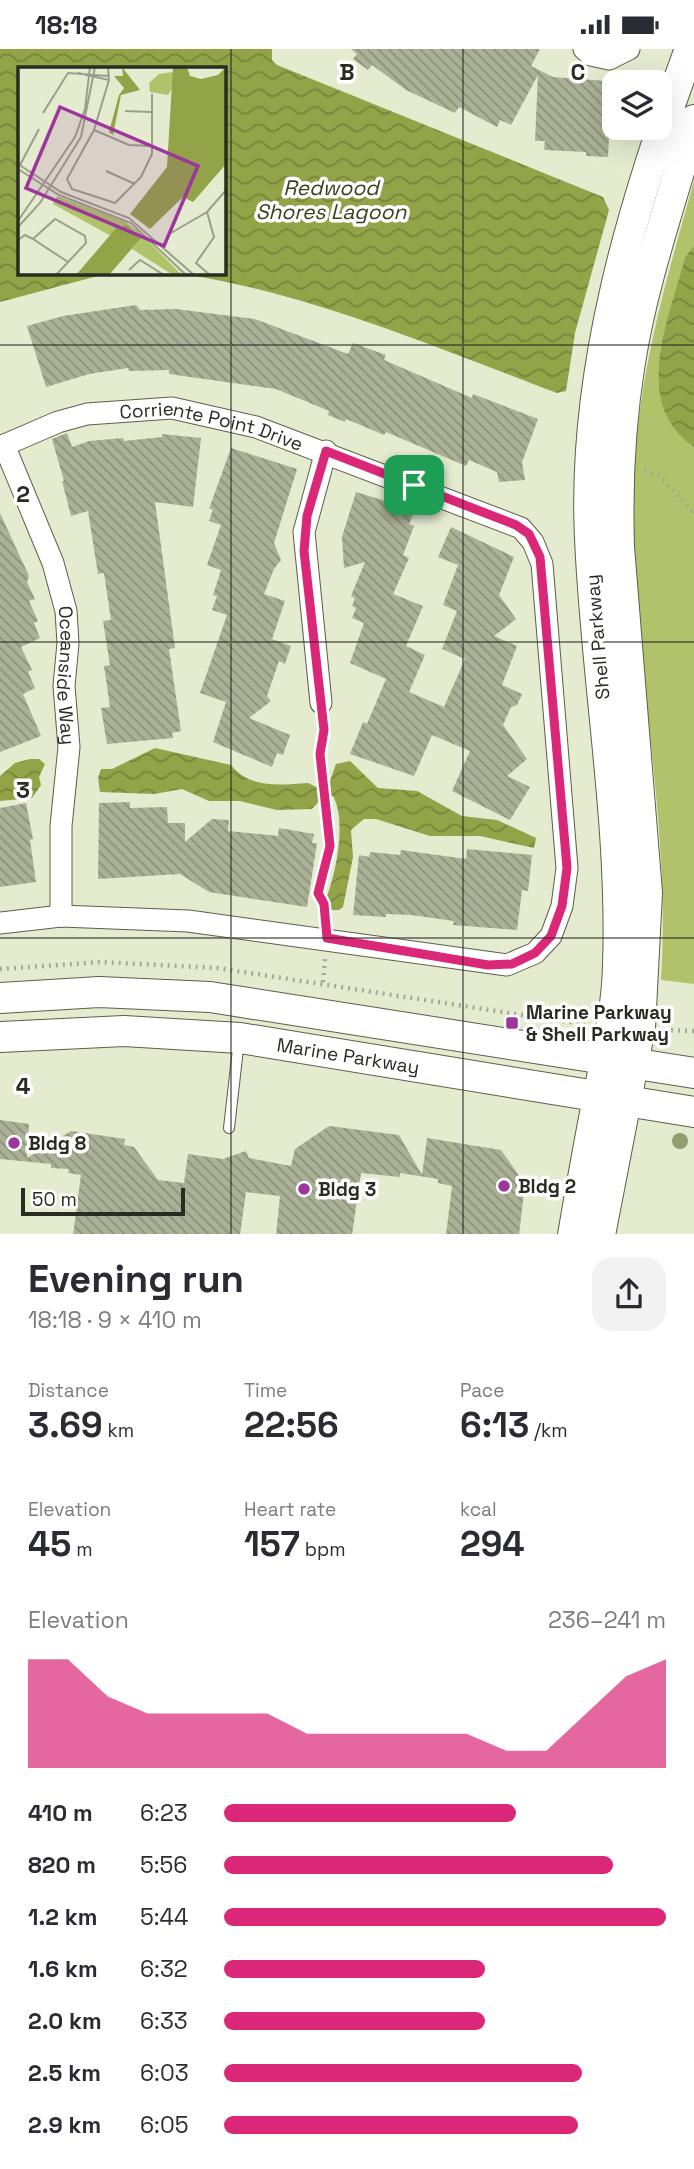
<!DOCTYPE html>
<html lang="en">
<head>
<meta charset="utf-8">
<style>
	:root { --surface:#fff; --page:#f2f2f3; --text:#2b2b33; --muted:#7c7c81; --accent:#db2777 }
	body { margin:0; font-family:"Space Grotesk",sans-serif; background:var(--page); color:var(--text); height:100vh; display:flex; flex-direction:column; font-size:26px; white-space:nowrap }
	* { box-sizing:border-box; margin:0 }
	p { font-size:23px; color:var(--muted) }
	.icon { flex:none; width:38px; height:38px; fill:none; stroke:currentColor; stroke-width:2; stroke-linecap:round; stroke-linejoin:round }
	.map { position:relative; height:1185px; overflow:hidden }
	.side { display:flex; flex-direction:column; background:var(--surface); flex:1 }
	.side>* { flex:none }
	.controls { position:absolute; left:602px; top:21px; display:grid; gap:14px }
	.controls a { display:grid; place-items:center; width:70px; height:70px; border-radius:14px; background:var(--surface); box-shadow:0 7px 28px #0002; font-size:35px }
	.scale { position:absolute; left:21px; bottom:18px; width:164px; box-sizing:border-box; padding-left:7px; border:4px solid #2a2c22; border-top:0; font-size:19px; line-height:24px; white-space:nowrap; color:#2a2c22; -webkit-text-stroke:5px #fff; paint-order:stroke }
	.pin { position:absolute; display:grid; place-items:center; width:60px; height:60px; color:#fff; margin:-30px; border-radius:14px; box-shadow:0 4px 10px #0006 }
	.round { display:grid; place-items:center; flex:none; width:74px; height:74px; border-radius:21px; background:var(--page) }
	.headline { display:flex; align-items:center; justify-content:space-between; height:119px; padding:0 28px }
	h1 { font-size:38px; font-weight:800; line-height:52px }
	.metrics { display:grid; grid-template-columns:repeat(3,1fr); gap:10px; height:119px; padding:7px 28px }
	.metrics div { display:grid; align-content:center }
	.metrics b { font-size:35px; font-weight:800 }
	.metrics small { font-size:19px; font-weight:400 }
	.metrics p { font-size:19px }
	.chart { height:196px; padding:14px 28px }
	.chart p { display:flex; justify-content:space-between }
	.chart svg { width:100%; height:126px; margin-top:7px; fill:var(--accent); opacity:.7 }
	ul { padding:0 28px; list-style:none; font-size:23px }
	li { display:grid; grid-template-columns:112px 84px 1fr; align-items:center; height:52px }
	li i { height:18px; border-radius:9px; background:var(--accent) }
	.status { display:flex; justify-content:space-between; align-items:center; height:49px; padding:0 35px; background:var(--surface); direction:ltr }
	.status svg { height:19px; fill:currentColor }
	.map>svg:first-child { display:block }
</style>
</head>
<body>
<div class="status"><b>18:18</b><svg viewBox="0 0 49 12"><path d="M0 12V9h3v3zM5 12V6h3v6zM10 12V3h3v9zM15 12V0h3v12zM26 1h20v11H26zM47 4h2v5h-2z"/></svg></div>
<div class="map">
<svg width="694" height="1186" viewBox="0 0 694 1186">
	<defs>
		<pattern id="water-waves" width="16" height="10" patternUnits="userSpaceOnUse" patternTransform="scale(1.75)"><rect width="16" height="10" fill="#92a348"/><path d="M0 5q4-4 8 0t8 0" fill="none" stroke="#77853c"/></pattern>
		<pattern id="building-back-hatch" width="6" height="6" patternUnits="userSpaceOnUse" patternTransform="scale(1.75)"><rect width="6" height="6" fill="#aab196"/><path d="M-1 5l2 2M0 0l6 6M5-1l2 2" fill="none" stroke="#8b907a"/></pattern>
	</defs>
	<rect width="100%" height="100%" fill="#e4ebcf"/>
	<path fill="#b0c26a" d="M694,132V197L685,208C670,269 629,355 694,398V935L661,931C672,765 629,600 634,433C637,329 666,232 694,132Z"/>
	<path fill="url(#water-waves)" d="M0,0H272V11L277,16L603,148L609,161L575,284L566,342L557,344C435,298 304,242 175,224H224V19H19V224H109L0,253Z
		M694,197V398C629,355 670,268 685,208Z
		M155,699L231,716C250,740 280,736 308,734L316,738L329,735L336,715L350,712L378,739L417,742L462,767L497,771L536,789L534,799L480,787H430L376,770H364L351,781L353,808L343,858L339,861H330L325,852C336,827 347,771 333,747L323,748L312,760L277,761L240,752H209L182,740L154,745L100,743L98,729L101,720H112Z
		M30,710H39L45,715L39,728L41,736L32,749L0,752V727L15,714Z"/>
	<path fill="url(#building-back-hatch)" d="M351,0H540L531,17L553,28L606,32L605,46L611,47L608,108L586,107V103L544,101L545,92H535L538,26L511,76L500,71L497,78L459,58L455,64L406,41L372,16L368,21L353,10L357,5Z
		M136,256L140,261L176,260L255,270L348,305L353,294L386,306L384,311L472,349L473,345L538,370L522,413L525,431L499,433L497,423L469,411L466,417L386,383L384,386L346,370L345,373L328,366L329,362L276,340L169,325V321L129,322L128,319L89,325L46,338L27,277L63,267Z
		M67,384L72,398L89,392L123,389L124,392L162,388V385L201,389L193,458L155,453L175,599L169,600L181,682L172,684L173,689L107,695L101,659L110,658L104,617L110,616L103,572L111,571L104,524L98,525L88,462L71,467L62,432H64L52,390Z
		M231,399L297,420L274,494L281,511L274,520L264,545L285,552L272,590L291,597L285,615L279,612L267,647L271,652L249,669L290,686L283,706L277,704L272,718L213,693L226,653L200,644L227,566L212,561L217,547L213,546L221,521L207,516L221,476L209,472L213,460H209Z
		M356,443L415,461L409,475L414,477L403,506L409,509L393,545L423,557L406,597L425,606L409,643L444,658L465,610L442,600L457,562L443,556L458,516L438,508L451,478L514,508L499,546L516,570L494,587L517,597L502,636L522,645L517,656L511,658L503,676L527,710L507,727L530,738L510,771L452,742L470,702L432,686L414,727L350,705L363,673L367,675L386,630L350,614L364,574L352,569L356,559L352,557L355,549L351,547L365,513L344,519L342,488Z
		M0,464L29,527L27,533L35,550L29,552L38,572L34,574L40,589L21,598L32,621L28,623L35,639L23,645L41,687L0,703Z
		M130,753V759L167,758L168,774H185V793L212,770L229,771L228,782L278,787L279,779L314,785L312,794H317L307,858L209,843L180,825L98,830L99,754Z
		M26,754L33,790L30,791L36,833L0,838V759Z
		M467,800L532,806L528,842L522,841L517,881L453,876L454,872L411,866L386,865V868L353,866L359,806L369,808L370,803L400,806L401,801L466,810Z
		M0,1071L29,1075L27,1109L71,1082L125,1090L124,1096L134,1098L158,1131L184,1134L188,1105L223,1110L246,1102L249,1109L291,1117L295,1100L329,1077L399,1086L422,1126L427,1089L501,1101L525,1135L519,1186H446L452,1137L438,1134V1130L400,1124V1128L361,1124L352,1186H276L280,1147L246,1143L240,1186H73L81,1126L68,1124L69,1120L51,1119V1115L0,1110Z"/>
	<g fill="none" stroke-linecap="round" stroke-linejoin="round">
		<defs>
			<path id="lane" d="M229,1079L239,991"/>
			<g id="street">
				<path d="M584,0L591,6L609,10L629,0"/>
				<path id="s1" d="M4,396L53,514L66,562L68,594L64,637L69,698L61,777V867"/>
				<path id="s2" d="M0,398L58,373L87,365L172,359L256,378L521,479L533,493L542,515L567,819L562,857L551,887L535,904L507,916L188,872L61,867L0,874"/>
				<path d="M321,654L304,483L326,402"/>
			</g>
			<g id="secondary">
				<path d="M0,949L99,943L210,948L694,1024"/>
				<path id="s3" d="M0,988L124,982L240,989L694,1063"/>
				<path d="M573,1186C581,1140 589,1094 598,1049C606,1006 617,961 618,917C623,774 596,631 590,489C582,323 633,154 690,0"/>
				<path d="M600,1186L640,979L647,844L619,498C617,436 620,374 630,313C643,231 672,151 694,71"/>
			</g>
		</defs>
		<use href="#lane" stroke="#5a6048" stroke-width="12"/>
		<use href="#street" stroke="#5a6048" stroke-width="23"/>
		<use href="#secondary" stroke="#5a6048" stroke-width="32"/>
		<path stroke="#a4a993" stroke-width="4.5" stroke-dasharray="2 5" stroke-linecap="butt" d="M644,422L658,426L694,464
			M323,673L320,705L329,798L318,844L324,855L325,870
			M0,920L101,913L217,919L568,973L590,974
			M323,933L325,910
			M664,981L694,982"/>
		<use href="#lane" stroke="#fff" stroke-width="10"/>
		<use href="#street" stroke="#fff" stroke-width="21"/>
		<use href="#secondary" stroke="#fff" stroke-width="30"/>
	</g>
	<circle fill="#949d6d" cx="680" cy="1092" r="8"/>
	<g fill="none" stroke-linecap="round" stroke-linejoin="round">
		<defs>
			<path id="route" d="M326,402L516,476L529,485L540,508L567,819L562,857L551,887L535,904L512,915L488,916L327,889L324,855L318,844L330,797L320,705L324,681L304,502L307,467Z"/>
		</defs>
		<use href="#route" stroke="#fff" stroke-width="14"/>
		<use href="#route" stroke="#db2777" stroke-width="9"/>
	</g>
	<path fill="none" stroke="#2a2c22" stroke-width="2" stroke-opacity="0.55" d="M231,0V1186M463,0V1186M0,296H694M0,593H694M0,889H694"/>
	<g fill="#9c369a" stroke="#fff" stroke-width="2.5">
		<rect x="505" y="967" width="14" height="14" rx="3.5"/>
		<circle cx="14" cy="1094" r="7"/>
		<circle cx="504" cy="1137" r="7"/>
		<circle cx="304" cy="1140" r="7"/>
	</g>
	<g text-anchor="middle" stroke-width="7" stroke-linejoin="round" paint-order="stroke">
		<g font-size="19" fill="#2a2c22" stroke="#fff">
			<text dy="7" stroke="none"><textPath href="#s2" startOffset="220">Corriente Point Drive</textPath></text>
			<text transform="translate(597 588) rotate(-95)" y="7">Shell Parkway</text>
			<text dy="7" stroke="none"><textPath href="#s1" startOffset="242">Oceanside Way</textPath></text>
			<text dy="7" stroke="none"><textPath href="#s3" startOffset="350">Marine Parkway</textPath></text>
		</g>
		<g font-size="19" font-weight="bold" fill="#2a2c22" stroke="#fff" text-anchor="start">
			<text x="526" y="970">Marine Parkway<tspan x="526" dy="22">&amp; Shell Parkway</tspan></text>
			<text x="28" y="1101">Bldg 8</text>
			<text x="518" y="1144">Bldg 2</text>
			<text x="318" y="1147">Bldg 3</text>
		</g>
		<g font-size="21" font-style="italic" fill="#39401a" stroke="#fff">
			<text x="331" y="146">Redwood<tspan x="331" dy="24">Shores Lagoon</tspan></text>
		</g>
	</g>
	<g transform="translate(18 18)">
		<rect width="208" height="208" fill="#e4ebcf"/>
		<path d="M39,129L106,154L121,165L164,208H155L114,182L123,170L105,158L93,169L35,137Z" fill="#b0c26a"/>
		<path d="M155,5L157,17L150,28L132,25L131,16L141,7Z" fill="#b0c26a"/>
		<path d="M104,0L122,23L103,28L95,68L91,65L101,28L106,21L96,9H105ZM155,0H169L172,9L183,12L200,8L208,0V97L175,135L165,130L132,162L112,147L149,100ZM108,158L123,171L91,208H58L99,160Z" fill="#92a348"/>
		<path fill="none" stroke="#9a9f8a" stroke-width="2" d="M90,0L91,13L76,63L49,112L54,122L97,136L123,110L134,87V27M60,6L91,13M107,44L133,45M25,46L50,6L91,9M76,63L111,78L134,79M0,97L43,125L111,151L176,208M2,98L21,62M0,102L41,128L113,156L168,208M88,104L117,117M189,145L196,170L178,196L192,208M0,154L57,70L67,42L72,0M0,160L22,136L63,70L77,0M153,166L189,145L209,122M15,172L50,195M0,173L7,168L15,172L37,152L67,169L68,176L38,208M111,203L122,193L146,208"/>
		<path fill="#9c369a" fill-opacity="0.15" stroke="#9c369a" stroke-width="3.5" d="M42,40L180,99L146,179L8,121Z"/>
		<rect width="208" height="208" fill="none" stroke="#2a2c22" stroke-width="3.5"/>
	</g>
	<g font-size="23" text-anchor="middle" font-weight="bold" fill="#2a2c22" stroke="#fff" stroke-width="7" stroke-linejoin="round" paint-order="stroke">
		<text x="347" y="31">B</text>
		<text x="578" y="31">C</text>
		<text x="23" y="453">2</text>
		<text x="23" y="749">3</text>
		<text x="23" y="1045">4</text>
	</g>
</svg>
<div class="controls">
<a><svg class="icon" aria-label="layers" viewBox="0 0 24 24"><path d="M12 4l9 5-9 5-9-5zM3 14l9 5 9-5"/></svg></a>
</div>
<div class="scale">50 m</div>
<div class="pin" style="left:414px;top:436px;background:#1e9e55"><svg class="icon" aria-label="arrive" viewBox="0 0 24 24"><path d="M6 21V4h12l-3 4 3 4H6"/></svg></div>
</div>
<section class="side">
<div class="headline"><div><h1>Evening run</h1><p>18:18 · 9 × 410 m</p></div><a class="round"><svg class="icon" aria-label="share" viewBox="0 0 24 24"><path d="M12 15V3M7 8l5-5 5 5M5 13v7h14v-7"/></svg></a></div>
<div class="metrics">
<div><p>Distance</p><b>3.69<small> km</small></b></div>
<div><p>Time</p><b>22:56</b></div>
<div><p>Pace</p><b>6:13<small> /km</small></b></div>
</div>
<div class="metrics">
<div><p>Elevation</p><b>45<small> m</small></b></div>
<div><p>Heart rate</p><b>157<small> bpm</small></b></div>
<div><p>kcal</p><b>294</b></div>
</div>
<div class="chart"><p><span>Elevation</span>236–241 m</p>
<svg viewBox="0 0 160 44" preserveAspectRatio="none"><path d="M0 44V6L10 6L20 19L30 25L40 25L50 25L60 25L70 32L80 32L90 32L100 32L110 32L120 38L130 38L140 25L150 12L160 6V44z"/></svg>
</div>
<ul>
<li><b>410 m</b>6:23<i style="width:66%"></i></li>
<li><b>820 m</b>5:56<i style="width:88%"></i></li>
<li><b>1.2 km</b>5:44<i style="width:100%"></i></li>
<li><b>1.6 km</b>6:32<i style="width:59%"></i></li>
<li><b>2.0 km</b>6:33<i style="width:59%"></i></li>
<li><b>2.5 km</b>6:03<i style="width:81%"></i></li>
<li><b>2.9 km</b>6:05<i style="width:80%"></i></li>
</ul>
</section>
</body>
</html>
